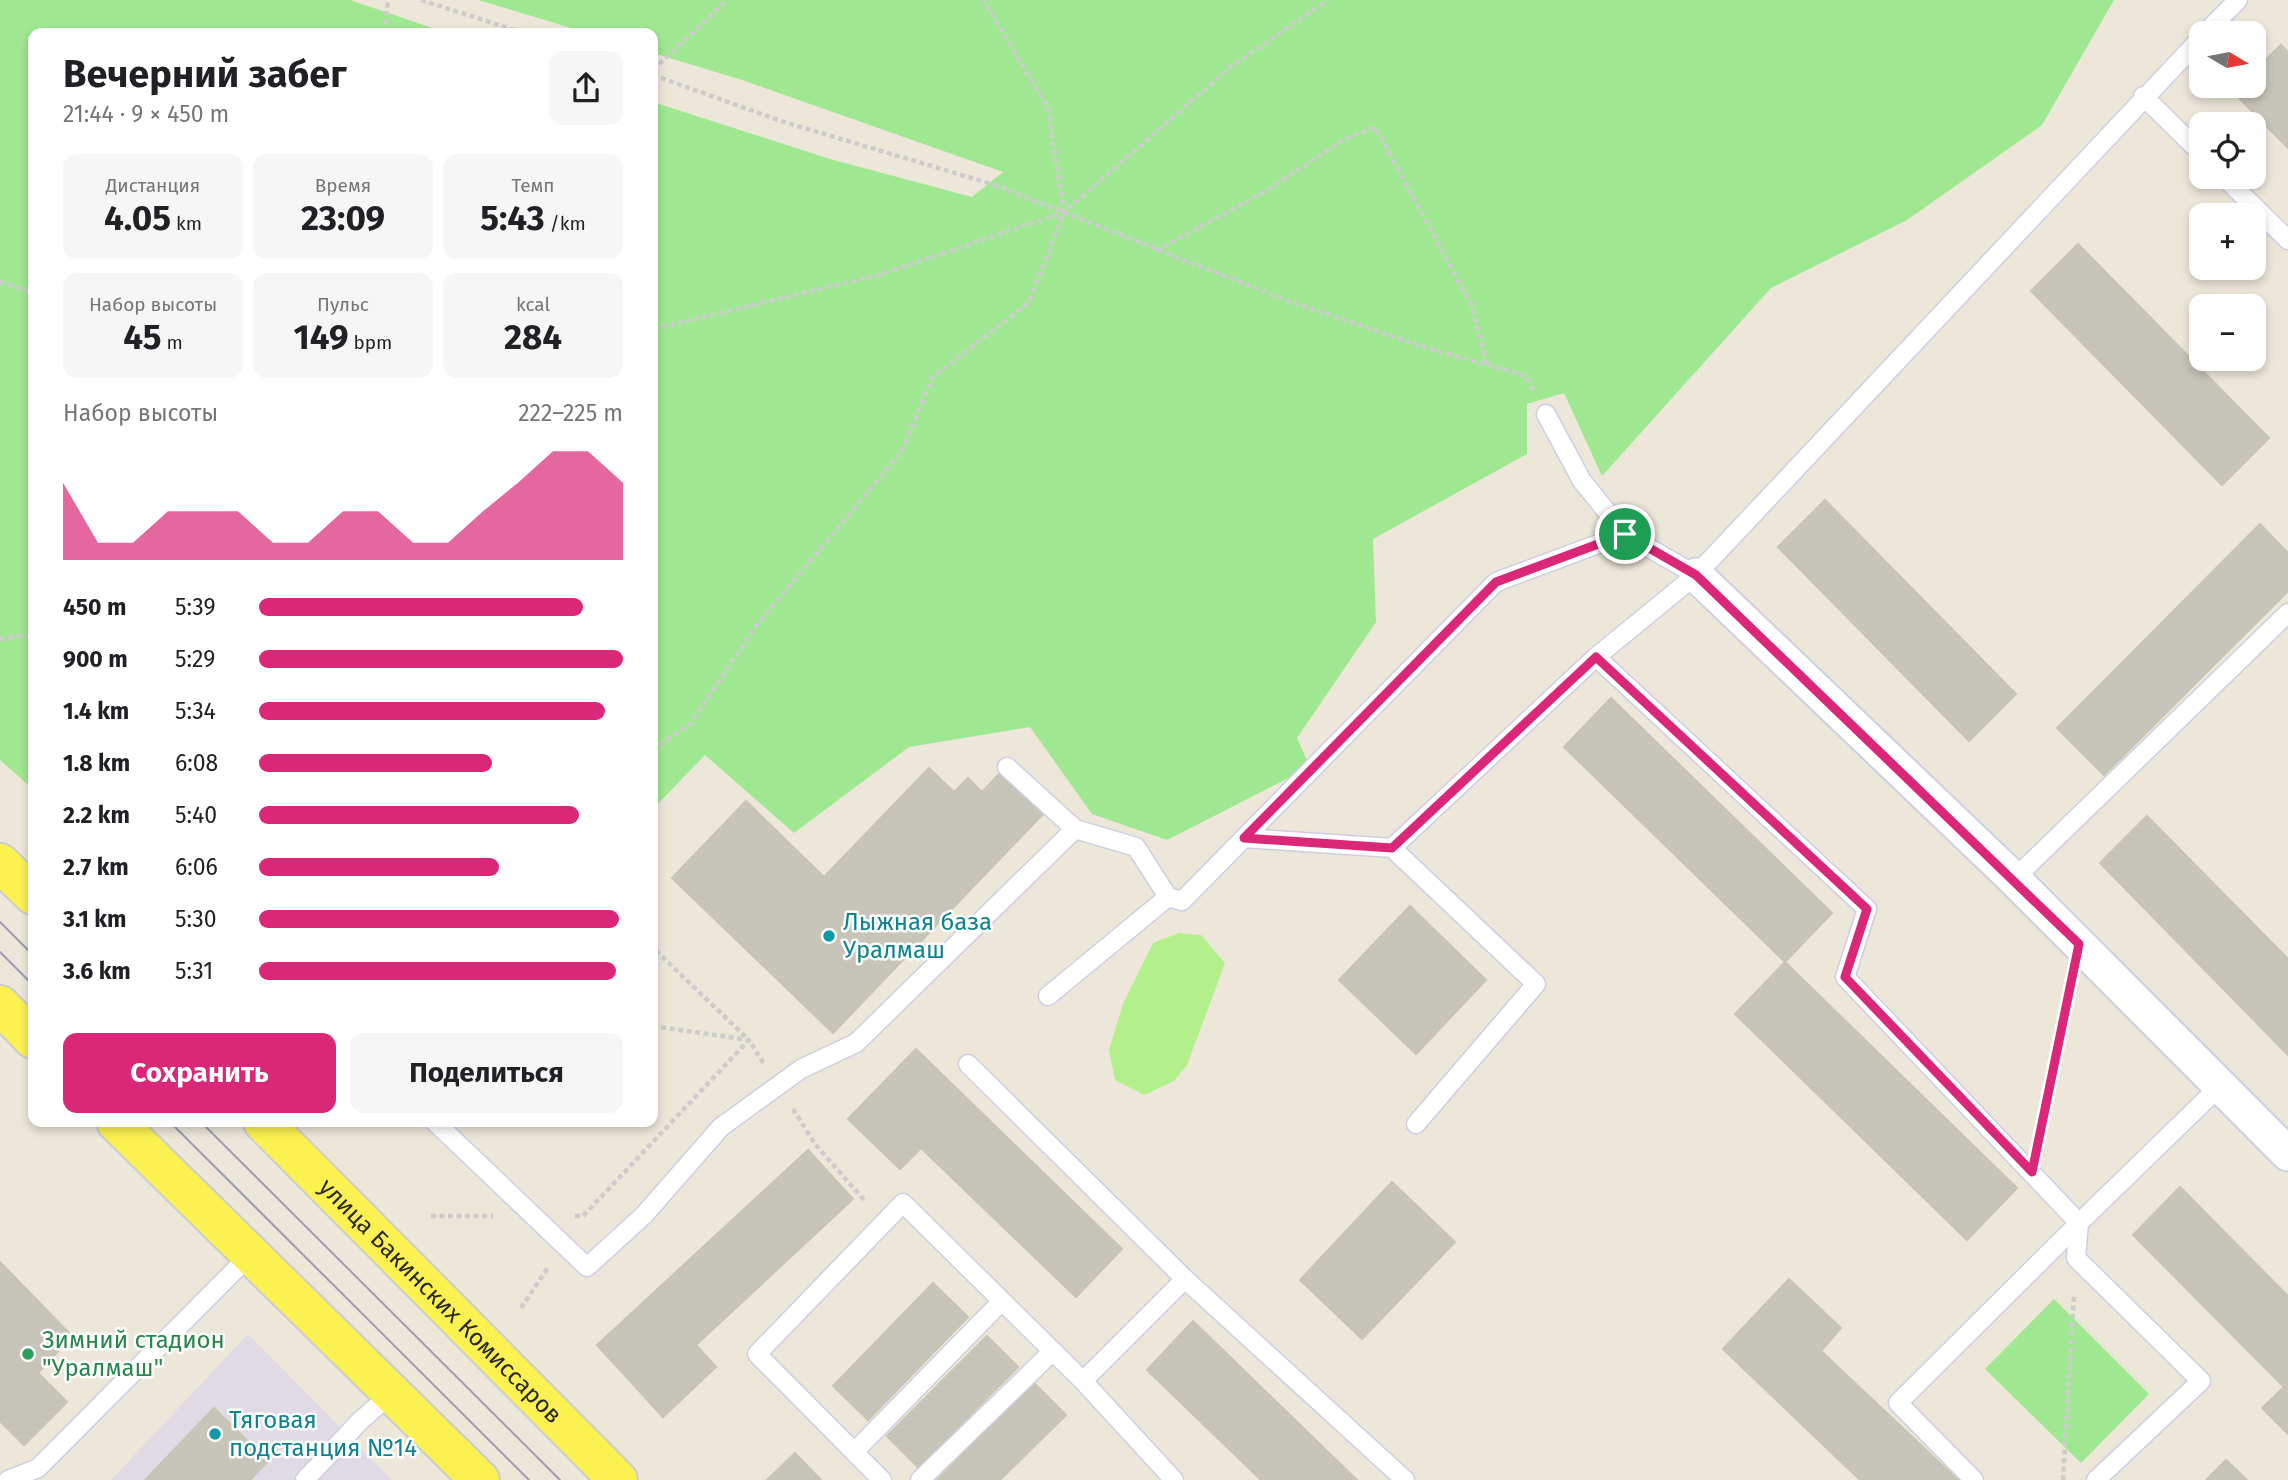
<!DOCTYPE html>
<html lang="ru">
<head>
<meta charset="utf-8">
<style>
	:root { --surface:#fff; --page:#f6f6f6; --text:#202124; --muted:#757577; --accent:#db2777 }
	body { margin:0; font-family:"Fira Sans",sans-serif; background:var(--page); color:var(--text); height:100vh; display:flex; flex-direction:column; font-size:26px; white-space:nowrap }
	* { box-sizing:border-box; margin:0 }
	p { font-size:23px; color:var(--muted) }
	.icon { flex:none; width:38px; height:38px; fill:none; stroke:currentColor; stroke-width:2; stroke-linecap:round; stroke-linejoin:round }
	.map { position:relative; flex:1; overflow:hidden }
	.panel { position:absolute; left:28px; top:28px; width:630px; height:1099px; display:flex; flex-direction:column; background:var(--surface); border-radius:14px; box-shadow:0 4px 10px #0003 }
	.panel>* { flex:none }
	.needle { width:46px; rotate:100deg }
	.fabs { position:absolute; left:2189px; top:21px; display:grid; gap:14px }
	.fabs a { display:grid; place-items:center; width:77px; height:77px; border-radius:14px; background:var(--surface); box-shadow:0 4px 10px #0003; font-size:35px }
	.pin { position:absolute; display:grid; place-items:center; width:60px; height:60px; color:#fff; margin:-30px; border:4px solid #fff; border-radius:50%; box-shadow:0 2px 7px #0007 }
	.round { display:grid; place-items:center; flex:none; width:74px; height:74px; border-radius:14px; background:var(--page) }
	.summary { display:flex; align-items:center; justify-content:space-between; height:119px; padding:0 35px }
	h1 { font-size:38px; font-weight:700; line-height:52px }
	.metrics { display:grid; grid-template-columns:repeat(3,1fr); gap:10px; height:119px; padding:7px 35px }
	.metrics div { display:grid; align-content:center; border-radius:14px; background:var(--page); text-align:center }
	.metrics b { font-size:35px; font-weight:700 }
	.metrics small { font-size:19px; font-weight:400 }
	.metrics p { font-size:19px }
	.chart { height:196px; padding:14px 35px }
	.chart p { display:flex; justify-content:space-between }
	.chart svg { width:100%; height:126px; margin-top:7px; fill:var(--accent); opacity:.7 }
	.primary-button { display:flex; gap:14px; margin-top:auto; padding:14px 35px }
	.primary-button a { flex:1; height:80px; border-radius:14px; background:var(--accent); color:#fff; font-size:28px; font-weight:700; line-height:80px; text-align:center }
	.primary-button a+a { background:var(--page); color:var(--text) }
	ul { padding:0 35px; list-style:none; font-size:23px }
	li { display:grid; grid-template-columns:112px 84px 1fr; align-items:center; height:52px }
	li i { height:18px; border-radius:9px; background:var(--accent) }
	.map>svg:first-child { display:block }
</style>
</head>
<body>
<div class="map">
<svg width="2288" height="1480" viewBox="0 0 2288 1480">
	<rect width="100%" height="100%" fill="#ece7d9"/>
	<path fill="#dfdae4" d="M248,1334L392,1480H111Z"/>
	<path fill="#9fe891" d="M0,0H350L447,33H33V789L0,760Z
		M478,0H2114L2042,125L1907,220L1771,288L1602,476L1564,393L1527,404V454L1373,539L1376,622L1297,738L1310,767L1167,840L1092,814L1030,727L909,747L794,833L705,755L653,809V102L830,159L972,197L1003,172L742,80L653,53V33H588Z
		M2054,1299L2149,1394L2081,1463L1985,1369Z"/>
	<path fill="#b3f08b" d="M1179,933L1201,935L1225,963L1187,1065L1174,1081L1144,1095L1115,1080L1109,1050L1123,1004L1153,943Z"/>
	<path fill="#c7c4b9" stroke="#c8c4b3" stroke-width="2" d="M2281,45L2288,52V148L2233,92L2239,86H2254V71Z
		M2078,244L2269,438L2222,485L2031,291Z
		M1825,500L2016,694L1969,741L1778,547Z
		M2260,524L2288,553V591L2104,775L2057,728Z
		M1611,698L1832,913L1785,962L1564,747Z
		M929,768L954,792L968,778L982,792L1001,772L1044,813L833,1033L672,878L746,801L824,877Z
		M2147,816L2288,959V1055L2100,863Z
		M1410,906L1486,980L1416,1054L1339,980Z
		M1785,962L2017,1188L1967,1240L1735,1014Z
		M916,1049L1122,1249L1076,1297L921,1148L900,1169L848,1119Z
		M808,1150L853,1199L696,1345L716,1367L663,1417L597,1345Z
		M1392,1182L1455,1242L1362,1339L1300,1280Z
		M2180,1187L2288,1296V1434L2262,1408L2284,1387L2133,1235Z
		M0,1262L72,1336L38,1373L67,1402L24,1445L0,1421Z
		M1789,1279L1841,1328L1821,1351L1958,1480H1860L1723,1349Z
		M933,1283L968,1317L868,1420L833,1386Z
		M1193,1321L1357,1480H1261L1147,1370Z
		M987,1336L1018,1367L918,1467L887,1436Z
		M1034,1383L1066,1415L1000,1480H937Z
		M214,1408L268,1461L250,1480H145Z
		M795,1453L821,1480H767Z
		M2226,1460L2247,1480H2206Z"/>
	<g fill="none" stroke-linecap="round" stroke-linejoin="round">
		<defs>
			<path id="lane" d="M2205,33L2238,0
				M2143,96L2202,154
				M2224,177L2288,240
				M1546,414L1582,481L1625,534
				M1596,657L1867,909L1845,977L2079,1223L1898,1403L1974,1480
				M1007,767L1075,829L1136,847L1168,897
				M1244,838L1392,848L1536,984L1416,1124
				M1392,848L1596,657L1696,575L2202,37
				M2014,879L2288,613
				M1048,996L1168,897L1182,901L1496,582L1625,534L1696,575
				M968,1064L1185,1279L1405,1480
				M435,1122L587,1267L644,1215L721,1127L801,1069L856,1043L1075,829
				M854,1452L1002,1301
				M8,1480L38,1468L249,1256
				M305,1480L360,1421L392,1393
				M882,1480L757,1354L903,1203L1083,1381
				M920,1480L1053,1351
				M1174,1480L1083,1381L1185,1279
				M2096,1480L2201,1381L2076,1258L2079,1223L2220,1086"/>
			<path id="street" d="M1696,575L2014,879L2288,1154"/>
			<g id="primary">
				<path d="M0,863L33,895"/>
				<path d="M0,1005L33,1039"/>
				<path d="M116,1122L480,1480"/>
				<path id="s1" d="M263,1122L618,1480"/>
			</g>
		</defs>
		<use href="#lane" stroke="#cecee3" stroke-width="21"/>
		<use href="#street" stroke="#cecee3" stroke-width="37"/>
		<use href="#primary" stroke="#ccc" stroke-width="42"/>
		<path stroke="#ccc" stroke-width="4.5" stroke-dasharray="5 3.5" stroke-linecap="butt" d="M421,0L524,33
			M385,33L388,0
			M653,70L727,0
			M653,75L781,121L995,185L1280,298L1417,345L1526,376L1534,390
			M1156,251L1267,190L1345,139L1375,127L1472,306L1487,364
			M0,282L33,293
			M653,329L879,275L1064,212L1232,66L1328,0
			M0,639L33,634
			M653,750L691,723L755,627L902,451L932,378L1029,302L1064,212L1048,108L983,0
			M653,1026L749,1040L764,1064
			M793,1109L815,1144L865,1201
			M2038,1142L2070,986
			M431,1216H493
			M575,1216H583L749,1040L653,948
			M521,1308L549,1266
			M2063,1480L2074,1294"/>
		<use href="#lane" stroke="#fff" stroke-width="18"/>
		<use href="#street" stroke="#fff" stroke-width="33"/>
		<use href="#primary" stroke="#fbf150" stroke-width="38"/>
		<path stroke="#9c9cb5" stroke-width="2" d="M0,922L33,955
			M0,952L33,985
			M170,1122L529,1480
			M201,1122L560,1480"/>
	</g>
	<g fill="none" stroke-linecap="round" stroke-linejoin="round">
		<defs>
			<path id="route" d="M1625,534L1696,575L2079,944L2032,1172L1845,977L1867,909L1596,657L1392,848L1244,838L1496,582Z"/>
		</defs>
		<use href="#route" stroke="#fff" stroke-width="14"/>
		<use href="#route" stroke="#db2777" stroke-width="9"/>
	</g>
	<g fill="#0f9aa8" stroke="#fff" stroke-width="2.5">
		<circle cx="829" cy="936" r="7"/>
		<circle cx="215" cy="1434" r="7"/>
	</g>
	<circle fill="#2e9e5b" stroke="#fff" stroke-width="2.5" cx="28" cy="1354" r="7"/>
	<g text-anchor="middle" stroke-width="5" stroke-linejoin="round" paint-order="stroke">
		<g font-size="24" fill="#0d838f" stroke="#fff" text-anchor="start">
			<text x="843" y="930">Лыжная база<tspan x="843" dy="28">Уралмаш</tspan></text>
			<text x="229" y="1428">Тяговая<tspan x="229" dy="28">подстанция №14</tspan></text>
		</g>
		<g font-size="24" fill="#292929" stroke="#fff">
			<text dy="8" stroke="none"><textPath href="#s1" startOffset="252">улица Бакинских Комиссаров</textPath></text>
		</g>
		<g font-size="24" fill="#27864d" stroke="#fff" text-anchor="start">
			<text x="42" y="1348">Зимний стадион<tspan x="42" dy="28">"Уралмаш"</tspan></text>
		</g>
	</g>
</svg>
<div class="fabs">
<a><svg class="needle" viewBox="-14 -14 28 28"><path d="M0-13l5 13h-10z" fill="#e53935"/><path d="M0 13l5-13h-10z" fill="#757577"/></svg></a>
<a><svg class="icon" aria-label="locate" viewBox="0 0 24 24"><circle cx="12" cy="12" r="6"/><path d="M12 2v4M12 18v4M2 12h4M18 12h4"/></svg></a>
<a>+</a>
<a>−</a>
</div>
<div class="pin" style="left:1625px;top:534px;background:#1e9e55"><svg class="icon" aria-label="arrive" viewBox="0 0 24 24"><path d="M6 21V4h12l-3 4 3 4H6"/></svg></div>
<section class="panel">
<div class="summary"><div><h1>Вечерний забег</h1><p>21:44 · 9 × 450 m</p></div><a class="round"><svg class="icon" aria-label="share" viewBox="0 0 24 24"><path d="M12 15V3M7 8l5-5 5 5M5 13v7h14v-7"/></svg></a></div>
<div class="metrics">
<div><p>Дистанция</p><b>4.05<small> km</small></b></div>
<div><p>Время</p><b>23:09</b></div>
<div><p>Темп</p><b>5:43<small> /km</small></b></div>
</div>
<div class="metrics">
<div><p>Набор высоты</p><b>45<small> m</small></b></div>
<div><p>Пульс</p><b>149<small> bpm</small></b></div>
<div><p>kcal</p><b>284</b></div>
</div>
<div class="chart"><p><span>Набор высоты</span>222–225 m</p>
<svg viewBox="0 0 160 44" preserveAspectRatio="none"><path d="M0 44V17L10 38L20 38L30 27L40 27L50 27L60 38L70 38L80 27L90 27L100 38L110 38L120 27L130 17L140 6L150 6L160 17V44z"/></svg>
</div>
<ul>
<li><b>450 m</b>5:39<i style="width:89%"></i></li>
<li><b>900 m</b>5:29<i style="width:100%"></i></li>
<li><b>1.4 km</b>5:34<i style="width:95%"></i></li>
<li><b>1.8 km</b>6:08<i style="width:64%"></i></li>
<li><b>2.2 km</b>5:40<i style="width:88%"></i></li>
<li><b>2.7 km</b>6:06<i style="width:66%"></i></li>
<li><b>3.1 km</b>5:30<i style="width:99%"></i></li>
<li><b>3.6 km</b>5:31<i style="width:98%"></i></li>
</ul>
<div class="primary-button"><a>Сохранить</a><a>Поделиться</a></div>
</section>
</div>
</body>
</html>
